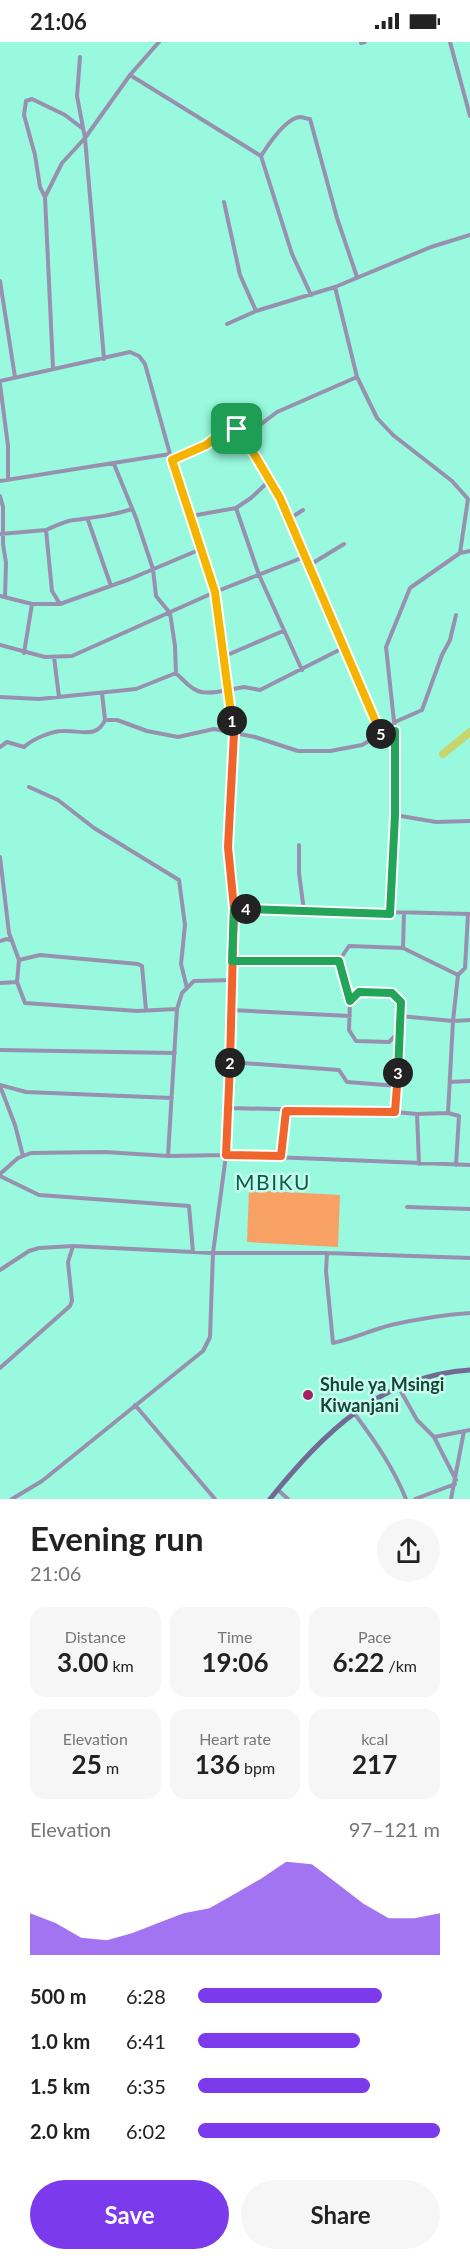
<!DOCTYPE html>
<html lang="en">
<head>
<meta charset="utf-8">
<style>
	:root { --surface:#fff; --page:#f6f6f6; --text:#222; --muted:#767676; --accent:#7c3aed }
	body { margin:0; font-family:Lato,sans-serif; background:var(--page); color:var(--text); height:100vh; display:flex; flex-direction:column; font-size:22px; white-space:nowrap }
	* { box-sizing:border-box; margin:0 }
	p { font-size:20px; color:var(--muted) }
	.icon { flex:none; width:33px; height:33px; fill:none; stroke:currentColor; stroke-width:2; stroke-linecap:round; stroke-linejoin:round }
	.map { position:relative; height:1457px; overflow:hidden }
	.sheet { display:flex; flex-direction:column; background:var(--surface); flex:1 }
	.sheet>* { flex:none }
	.pin { position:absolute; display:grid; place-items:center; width:51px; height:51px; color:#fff; margin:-26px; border-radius:12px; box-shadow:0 3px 9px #0006 }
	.km { position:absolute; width:30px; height:30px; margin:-15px; border-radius:50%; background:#222; color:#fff; font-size:16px; line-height:30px; text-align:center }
	.round { display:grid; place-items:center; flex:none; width:63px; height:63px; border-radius:32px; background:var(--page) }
	.summary { display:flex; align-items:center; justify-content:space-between; height:102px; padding:0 30px }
	h1 { font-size:33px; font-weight:700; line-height:45px }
	.stats { display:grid; grid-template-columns:repeat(3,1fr); gap:9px; height:102px; padding:6px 30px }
	.stats div { display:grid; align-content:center; border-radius:15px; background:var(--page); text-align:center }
	.stats b { font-size:26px; font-weight:700 }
	.stats small { font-size:16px; font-weight:400 }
	.stats p { font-size:16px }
	.chart { height:168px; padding:12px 30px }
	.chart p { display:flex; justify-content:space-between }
	.chart svg { width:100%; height:108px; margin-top:6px; fill:var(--accent); opacity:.7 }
	.cta { display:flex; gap:12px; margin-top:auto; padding:12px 30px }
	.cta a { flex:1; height:69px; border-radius:36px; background:var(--accent); color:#fff; font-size:24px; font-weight:700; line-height:69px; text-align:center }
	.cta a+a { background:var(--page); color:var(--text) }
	ul { padding:0 30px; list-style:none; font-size:20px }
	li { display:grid; grid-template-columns:96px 72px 1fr; align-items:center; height:45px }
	li i { height:15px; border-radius:8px; background:var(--accent) }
	.status { display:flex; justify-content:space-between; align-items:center; height:42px; padding:0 30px; background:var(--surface); direction:ltr }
	.status svg { height:16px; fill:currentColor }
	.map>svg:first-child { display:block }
</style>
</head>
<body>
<div class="status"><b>21:06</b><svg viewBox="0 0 49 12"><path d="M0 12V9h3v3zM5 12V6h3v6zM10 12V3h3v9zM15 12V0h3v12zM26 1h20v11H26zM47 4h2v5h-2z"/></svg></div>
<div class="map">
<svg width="470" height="1457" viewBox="0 0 470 1457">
	<rect width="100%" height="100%" fill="#98f9df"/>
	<path fill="#f7a164" d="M249,1148L340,1153L338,1205L247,1200Z"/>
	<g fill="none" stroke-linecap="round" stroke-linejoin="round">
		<path stroke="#c8d56d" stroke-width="8" d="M443,712L470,690"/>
		<path stroke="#9791af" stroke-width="4" d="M450,0L470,74
			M361,1L365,0
			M80,15L77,54L85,96L104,317
			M130,33L261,114L292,212L311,253
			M261,114C268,103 286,76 300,75C303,75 307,77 310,77L337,176L357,235
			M45,155L40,145L35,113L24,73L26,59L32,57L65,73L82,86
			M224,160L240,233L256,269
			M0,239L15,335
			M335,245L357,335L377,376L393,393L452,439L468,457L460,511
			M227,282L256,269L335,245L431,205L470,193
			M53,326L45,155L62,121L85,96L130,33L159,0
			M0,339L130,310L139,314L145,322L170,412L215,550L228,648L244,645L260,648L343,606
			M0,342L8,404V438
			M244,395L277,370L357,335
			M172,418L206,403L220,392L237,387L244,395L280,456L379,693
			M114,422L136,476L153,527L156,554L170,571L175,604L176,631
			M0,439L170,412
			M0,454L3,465V502L6,521L5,555
			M236,466L251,456L270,438
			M191,474L236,466L259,533L302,628
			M289,477L303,468
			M88,478L111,544
			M46,488C55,484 65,479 74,478C97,475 110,474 132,467
			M0,492L46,488L52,549L60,562
			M308,524L344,502
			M0,554L32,562H60L130,537L201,507
			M0,603L45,615L72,614L215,550L304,515
			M24,611L32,562
			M225,614L283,589
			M54,615L59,655
			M102,651L105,678
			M0,655L39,657L136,647L176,631C196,651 199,654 228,648L234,691L229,805L234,866L229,1066L226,1113L213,1211L210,1295L203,1309L42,1439L12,1457
			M395,680L422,668L442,613L450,598L456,573
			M0,705L7,700L24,705C33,697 51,689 63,689C80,688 97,697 105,678H117L147,689L178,695L214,687L255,695L298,709H330L362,703L379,693L395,689
			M29,745L58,758L94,786L179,838L185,883L181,922L187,946
			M395,773L436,780L470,779
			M299,803V831L304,869
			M0,815L9,891L19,918
			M234,866L470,872
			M390,872L395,773V689L386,605L410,546L460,511L470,509
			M0,899L7,897L12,899
			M403,906L404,871
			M232,919H339L350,959
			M339,919L349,904L403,906L458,933
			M0,941L17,940
			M146,968L142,924L138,922L40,913L19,918L17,940L25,961L137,969L177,967
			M231,968L350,974
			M400,974L453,979L470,978
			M0,1008L175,1011
			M230,1020L339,1028L347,1040L398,1044
			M450,1040L470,1039
			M0,1043L26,1050L172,1056
			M0,1044L15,1083L23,1114
			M229,1066L395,1070L417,1072L448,1071
			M395,1070L401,960L392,951L359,950L350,959L349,988L356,999L389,1000L400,989
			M417,1072L419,1122
			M168,1114L177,967L182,951L194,939L232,938
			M281,1114L286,1069
			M456,1123L459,1074L448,1071L453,979L458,933L465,926L468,872
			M0,1132L18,1116L31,1111L105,1110L168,1114L226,1113L470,1123
			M0,1134L39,1153L189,1164L193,1210
			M407,1165L470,1167
			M327,1211L326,1229L333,1301C353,1297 371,1288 391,1283C417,1277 443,1273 470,1271
			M0,1228L29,1209L39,1206L73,1204L213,1211H327L470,1216
			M0,1326L70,1264L72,1259L68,1220L73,1204
			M399,1346L417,1378L434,1395L456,1438
			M135,1363L215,1457
			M354,1371C375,1399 393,1425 406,1457
			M434,1395L470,1388
			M278,1448L288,1457
			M415,1457L455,1442
			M451,1457L464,1389"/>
		<path stroke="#736994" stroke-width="5" d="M270,1457C324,1391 379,1334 470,1328"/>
	</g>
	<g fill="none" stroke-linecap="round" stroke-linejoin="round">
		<defs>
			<path id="split-1" d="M232,679L215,550L172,418L206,403L220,392L237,387"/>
			<path id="split-2" d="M230,1021L234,866L228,805L234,691L232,679"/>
			<path id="split-3" d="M230,1021L226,1113L281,1114L286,1069L395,1070L398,1031"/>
			<path id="split-4" d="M246,867L234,866L232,919H339L350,959L359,950L392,951L401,960L398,1031"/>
			<path id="split-5" d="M246,867L390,872L395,773V689L381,692"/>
			<path id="split-6" d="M237,387L244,395L280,456L381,692"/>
		</defs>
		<use href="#split-1" stroke="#fff" stroke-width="12"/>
		<use href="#split-2" stroke="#fff" stroke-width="12"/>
		<use href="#split-3" stroke="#fff" stroke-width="12"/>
		<use href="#split-4" stroke="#fff" stroke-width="12"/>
		<use href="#split-5" stroke="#fff" stroke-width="12"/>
		<use href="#split-6" stroke="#fff" stroke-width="12"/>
		<use href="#split-1" stroke="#f5b400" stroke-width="8"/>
		<use href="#split-2" stroke="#f0652b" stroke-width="8"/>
		<use href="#split-3" stroke="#f0652b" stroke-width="8"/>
		<use href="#split-4" stroke="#22a559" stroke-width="8"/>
		<use href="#split-5" stroke="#22a559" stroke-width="8"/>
		<use href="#split-6" stroke="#f5b400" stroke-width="8"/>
	</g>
	<circle fill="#a61e65" stroke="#c7feed" stroke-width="2" cx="308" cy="1353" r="6"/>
	<g text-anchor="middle" stroke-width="5" stroke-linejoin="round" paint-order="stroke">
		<g font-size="18" font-weight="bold" fill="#194238" stroke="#c7feed" text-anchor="start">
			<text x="320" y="1349">Shule ya Msingi<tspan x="320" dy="21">Kiwanjani</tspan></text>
		</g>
		<g font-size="21" letter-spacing="1.5" fill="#095f4e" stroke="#c7feed">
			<text x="273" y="1148">MBIKU</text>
		</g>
	</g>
</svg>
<div class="pin" style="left:237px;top:387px;background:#1e9e55"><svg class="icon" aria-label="arrive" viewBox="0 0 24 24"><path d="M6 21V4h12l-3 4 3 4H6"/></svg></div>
<b class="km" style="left:232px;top:679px">1</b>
<b class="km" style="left:230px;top:1021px">2</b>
<b class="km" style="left:398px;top:1031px">3</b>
<b class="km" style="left:246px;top:867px">4</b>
<b class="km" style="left:381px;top:692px">5</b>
</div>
<section class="sheet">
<div class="summary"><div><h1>Evening run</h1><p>21:06</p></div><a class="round"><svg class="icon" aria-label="share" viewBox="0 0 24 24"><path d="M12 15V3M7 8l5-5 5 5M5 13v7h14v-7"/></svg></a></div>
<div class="stats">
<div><p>Distance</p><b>3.00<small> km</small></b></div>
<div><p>Time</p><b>19:06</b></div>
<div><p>Pace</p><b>6:22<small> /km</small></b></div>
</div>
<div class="stats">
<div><p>Elevation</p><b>25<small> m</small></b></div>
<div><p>Heart rate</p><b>136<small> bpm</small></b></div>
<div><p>kcal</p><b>217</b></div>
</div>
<div class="chart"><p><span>Elevation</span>97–121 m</p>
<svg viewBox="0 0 160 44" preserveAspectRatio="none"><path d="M0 44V27L10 31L20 37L30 38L40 35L50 31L60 27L70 25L80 19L90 13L100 6L110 7L120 15L130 23L140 29L150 29L160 27V44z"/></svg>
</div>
<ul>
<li><b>500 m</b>6:28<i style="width:76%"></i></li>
<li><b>1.0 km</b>6:41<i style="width:67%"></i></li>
<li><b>1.5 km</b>6:35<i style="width:71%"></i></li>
<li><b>2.0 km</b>6:02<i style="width:100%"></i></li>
</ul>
<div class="cta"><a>Save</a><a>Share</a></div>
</section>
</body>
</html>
